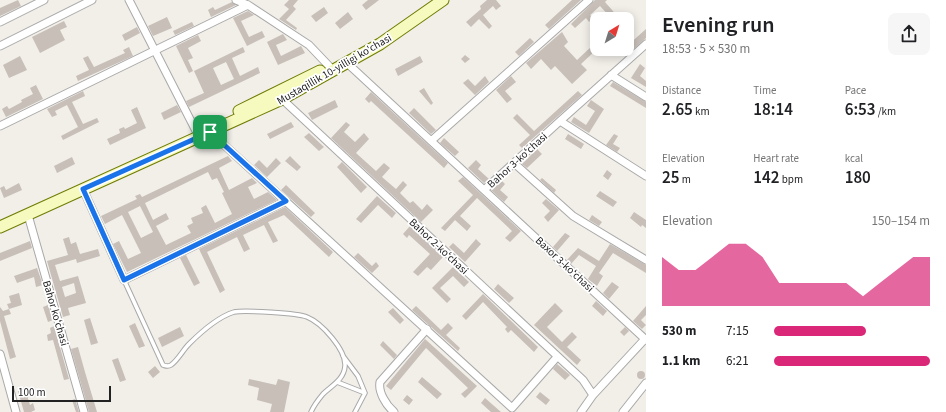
<!DOCTYPE html>
<html lang="en">
<head>
<meta charset="utf-8">
<style>
	:root { --surface:#fff; --page:#f6f6f6; --text:#202124; --muted:#757577; --accent:#db2777 }
	body { margin:0; font-family:"Source Sans 3",sans-serif; background:var(--page); color:var(--text); height:100vh; display:flex; flex-direction:column; font-size:15px; white-space:nowrap }
	* { box-sizing:border-box; margin:0 }
	p { font-size:13px; color:var(--muted) }
	.icon { flex:none; width:22px; height:22px; fill:none; stroke:currentColor; stroke-width:2; stroke-linecap:round; stroke-linejoin:round }
	.map { position:relative; flex:1; overflow:hidden }
	.sheet { display:flex; flex-direction:column; background:var(--surface); width:300px }
	.sheet>* { flex:none }
	.needle { width:26px; rotate:38deg }
	.controls { position:absolute; left:590px; top:12px; display:grid; gap:8px }
	.controls a { display:grid; place-items:center; width:44px; height:44px; border-radius:8px; background:var(--surface); box-shadow:0 2px 10px #0003; font-size:20px }
	.scale { position:absolute; left:12px; bottom:10px; width:99px; box-sizing:border-box; padding-left:4px; border:2px solid #222; border-top:0; font-size:11px; line-height:14px; white-space:nowrap; color:#222; -webkit-text-stroke:3px #fff; paint-order:stroke }
	.pin { position:absolute; display:grid; place-items:center; width:34px; height:34px; color:#fff; margin:-17px; border-radius:8px; box-shadow:0 2px 6px #0006 }
	.round { display:grid; place-items:center; flex:none; width:42px; height:42px; border-radius:8px; background:var(--page) }
	.overview { display:flex; align-items:center; justify-content:space-between; height:68px; padding:0 16px }
	h1 { font-size:22px; font-weight:600; line-height:30px }
	.stats { display:grid; grid-template-columns:repeat(3,1fr); gap:6px; height:68px; padding:4px 16px }
	.stats div { display:grid; align-content:center }
	.stats b { font-size:17px; font-weight:600 }
	.stats small { font-size:11px; font-weight:400 }
	.stats p { font-size:11px }
	.chart { height:112px; padding:8px 16px }
	.chart p { display:flex; justify-content:space-between }
	.chart svg { width:100%; height:72px; margin-top:4px; fill:var(--accent); opacity:.7 }
	ul { padding:0 16px; list-style:none; font-size:13px }
	li { display:grid; grid-template-columns:64px 48px 1fr; align-items:center; height:30px }
	li i { height:10px; border-radius:5px; background:var(--accent) }
	main { display:flex; flex:1; min-height:0 }
	.map>svg:first-child { display:block }
</style>
</head>
<body>
<main>
<div class="map">
<svg width="646" height="412" viewBox="0 0 646 412">
	<rect width="100%" height="100%" fill="#f2efe9"/>
	<path fill="#c7bfb8" fill-rule="evenodd" d="M18,0L21,6L0,16V8Z
		M289,0H298L293,6L296,9L286,20L297,28L296,30L279,19L289,9L284,5Z
		M368,0H379L366,10L362,5Z
		M487,0H496L501,6L496,10L493,6L483,15L492,26L489,29L479,19L471,27L466,22L481,9L480,6Z
		M572,0H581L549,29L545,25Z
		M595,0H607L605,2L620,19H612L600,6L590,15L593,18L589,22L586,18L575,28L571,24Z
		M232,2L236,5L211,17L208,10L213,7L215,10Z
		M324,7L328,13L316,22L311,16Z
		M248,11L254,15L241,21L249,37L262,31L265,37L247,46L233,18Z
		M348,12L353,19L340,29L335,23Z
		M167,17L172,28L153,36L148,26Z
		M64,21L67,27L60,30L65,40L40,53L32,37Z
		M192,22L194,26L175,35L173,31Z
		M137,27L140,33L125,41L122,35Z
		M646,29V38L627,55L622,49H627V46Z
		M562,32L568,42L564,46L577,60L592,46L596,50L581,64L587,70L572,84L555,66L551,70L541,59L531,69L526,63Z
		M283,34L287,40L276,45L281,56L301,46L305,53L278,65L267,42Z
		M198,35L201,41L188,48L193,58L188,60L193,71L189,73L176,46Z
		M530,38L534,42L519,56L515,52Z
		M129,47L133,56L78,81L76,76L89,70L83,58L88,56L94,67L125,53L123,50Z
		M243,47L245,52L232,58L240,76L258,67L260,73L189,107L186,101L204,93L194,71ZM226,62L234,79L221,85L213,68Z
		M465,55L470,59L465,63L461,59Z
		M20,56L27,70L9,78L3,65Z
		M420,56L423,62L398,76L395,69Z
		M640,64L645,68L640,76L646,81V87L631,78Z
		M485,76L489,82L475,95L463,83L468,79L475,86Z
		M511,76L516,82L505,91L512,99L507,103L496,90Z
		M613,82L646,102V108L610,86Z
		M36,85L43,99L6,117L2,109L7,106L9,109L22,102L21,100L33,94L30,88Z
		M424,88L433,103L431,105L419,91Z
		M83,91L85,96L72,102L83,124L97,118L99,122L63,140L61,136L78,127L67,105L55,111L57,115L52,117L47,109Z
		M578,91L582,95L522,148L519,145L530,135L513,118L517,114L534,131Z
		M371,92L448,163L444,168L371,101L369,103L365,99Z
		M335,100L338,107L312,120L308,113Z
		M591,100L604,109L589,133L571,122L574,117L586,125L595,111L587,106Z
		M177,105L181,112L164,120L161,113Z
		M137,107L146,128L110,145L107,139L120,133L119,129L124,127L125,129L137,123L131,110Z
		M414,108L436,130L431,134L409,113Z
		M291,122L294,127L270,139L267,134Z
		M346,122L350,125L344,132L355,142L364,133L369,139L356,153L376,171L384,163L390,168L382,177L396,189L403,181L407,185L400,193L410,203L413,201L422,210L427,204L433,210L421,222L331,138Z
		M309,133L324,147L319,151L304,137Z
		M568,134L584,144L581,149L565,139Z
		M614,134L618,136L613,144L620,148L617,152L606,145Z
		M444,138L459,152L455,156L440,143Z
		M537,149L542,154L527,168L522,164Z
		M228,156L232,161L219,168L229,190L252,178L257,183L248,187L254,199L268,192L277,200L127,272L113,244L119,241L128,259L141,253L122,215L105,224L101,216L137,199L135,196L140,194L142,197ZM208,172L212,180L217,178L224,192L222,193L232,214L215,223L206,205L201,208L203,213L191,218L193,223L187,226L191,233L166,245L156,226L169,219L166,213L153,220L145,203ZM140,206L153,232L141,238L128,212Z
		M290,156L301,167L297,171L285,161Z
		M72,157L75,164L57,173L54,166Z
		M276,158L281,163L267,177L254,165L259,160L267,168Z
		M476,160L481,165L478,169L489,179L484,183L468,168Z
		M342,162L367,187L361,193L337,167Z
		M607,170L612,174L608,180L603,176Z
		M463,177L521,231L510,242L505,238L512,231L477,198L460,216L471,226L467,231L455,220L445,231L441,228L473,195L458,181Z
		M542,178L556,190L554,193L540,180Z
		M502,181L505,184L500,190L508,197L504,202L491,190Z
		M19,183L22,190L4,198L0,188L4,186L6,190Z
		M286,185L315,213L311,217L281,190Z
		M600,191L617,202L613,207L596,196Z
		M377,196L396,213L392,218L378,205L361,223L356,219Z
		M546,199L559,210L548,222L544,217L550,211L542,203Z
		M285,207L333,252L329,257L284,215L268,222L278,241L273,243L264,225L243,235L250,249L244,252L237,237L207,252L225,290L220,293L199,249Z
		M634,212L646,220V228L642,225L641,227L630,218Z
		M592,215L602,222L599,226L589,220Z
		M410,226L443,257L431,270L427,267L418,276L413,272L430,254L409,235L407,238L403,234Z
		M565,233L570,236L557,251L553,247Z
		M69,237L71,244L76,242L80,254L98,249L100,256L77,263L76,259L55,265L60,281L78,276L86,303L68,308L70,315L63,317L47,261L68,255L63,239ZM74,283L76,293L65,297L62,287Z
		M476,239L481,244L465,262L449,247L453,243L464,253Z
		M30,241L32,248L0,261V253Z
		M610,244L646,265V273L613,253L599,273L603,276L597,286L588,279L596,266L579,255L571,264L567,260L578,248L599,261Z
		M358,253L372,266L376,262L379,266L372,273L354,257Z
		M186,255L200,283L194,286L180,258Z
		M453,267L469,282L464,287L453,276L440,288L451,299L447,303L432,288Z
		M37,268L43,285L36,287L34,277L17,283L14,276Z
		M612,282L619,287L609,299L603,293Z
		M498,284L514,298L509,303L494,289Z
		M19,293L22,305L9,309L7,304L11,303L9,296Z
		M483,294L538,347L534,352L511,330L508,333L505,329L507,327L483,302L466,320L462,316Z
		M596,301L607,311L603,316L592,306Z
		M555,303L563,311L547,327L562,342L572,332L577,337L567,347L581,360L577,365L534,325Z
		M48,305L53,320L48,322L43,307Z
		M416,306L441,330L448,323L453,328L446,335L460,348L458,351L412,310Z
		M646,306V315L641,320L646,325L642,329L633,321Z
		M0,307L3,311L9,309L11,314L4,316L16,357L10,359L0,321Z
		M393,308L404,320L400,324L388,312Z
		M90,318L98,343L91,345L84,320Z
		M135,323L145,346L139,348L129,326Z
		M54,326L69,379L64,380L53,340L48,341L47,335L51,333L50,328Z
		M180,327L184,336L162,347L158,338Z
		M625,327L629,331L624,336L620,332Z
		M425,339L477,386L465,398L461,394L468,388L426,348L391,390L386,386Z
		M383,341L397,355L394,359L380,345Z
		M78,347L85,372L97,412H89L71,349Z
		M118,358L126,380L120,382L112,360Z
		M557,364L570,375L565,380L553,369Z
		M155,366L160,372L153,378L148,372Z
		M637 375a4 4 0 1 1 8 0a4 4 0 1 1-8 0Z
		M422,377L442,394L437,399L418,382Z
		M249,379L276,385L278,379L290,382L284,412H270L272,404L257,400L259,388L248,385Z
		M25,388L30,405L33,403L35,410L31,412H24L18,391Z
		M540,392L550,400L546,405L536,397Z
		M407,395L413,400L409,405L403,400Z
		M485,398L501,412H491L481,403Z
		M75,399L79,412H76L72,400Z"/>
	<g fill="none" stroke-linecap="round" stroke-linejoin="round">
		<defs>
			<path id="lane" d="M124,280L163,365C166,366 168,367 171,365C178,360 183,350 189,344C201,332 218,317 234,312C244,310 298,313 307,317C322,323 346,350 345,366C344,380 331,386 323,394C318,400 314,405 311,412
				M337,382L365,393L358,376L343,356
				M355,412L365,393"/>
			<path id="street" d="M129,0L196,131
				M236,0L248,5L309,45L329,66
				M0,22L44,0
				M0,46L92,0
				M347,63L484,190L560,121L646,176
				M611,75L646,97
				M282,99L583,380L593,395
				M560,121L646,44
				M0,126L248,5
				M210,132L512,408L557,357
				M431,141L589,0
				M514,163L573,216L646,260
				M83,189L124,280L286,201
				M484,190L646,340
				M28,215L84,412
				M0,354L16,412
				M394,412C386,405 378,392 380,382L427,329
				M581,412L593,395L645,339
				M623,412L646,383"/>
			<path id="secondary" d="M239,111L320,71
				M0,227L282,99L380,44L443,0"/>
		</defs>
		<use href="#lane" stroke="#a9a9a9" stroke-width="5.5"/>
		<use href="#street" stroke="#a9a9a9" stroke-width="9"/>
		<use href="#secondary" stroke="#707d05" stroke-width="13"/>
		<use href="#lane" stroke="#fff" stroke-width="3.5"/>
		<use href="#street" stroke="#fff" stroke-width="7"/>
		<use href="#secondary" stroke="#f7fabf" stroke-width="11"/>
	</g>
	<g fill="none" stroke-linecap="round" stroke-linejoin="round">
		<defs>
			<path id="route" d="M210,132L286,201L124,280L83,189Z"/>
		</defs>
		<use href="#route" stroke="#fff" stroke-width="8"/>
		<use href="#route" stroke="#1a73e8" stroke-width="5"/>
	</g>
	<g text-anchor="middle" stroke-width="3.5" stroke-linejoin="round" paint-order="stroke">
		<g font-size="11" fill="#222" stroke="#fff">
			<text transform="translate(334 69) rotate(-30)" y="4">Mustaqillik 10-yilligi ko'chasi</text>
			<text transform="translate(517 160) rotate(-42)" y="4">Bahor 3-koʻchasi</text>
			<text transform="translate(439 246) rotate(43)" y="4">Bahor 2-koʻchasi</text>
			<text transform="translate(565 264) rotate(43)" y="4">Baxor 3-koʻchasi</text>
			<text transform="translate(56 313) rotate(74)" y="4">Bahor koʻchasi</text>
		</g>
	</g>
</svg>
<div class="controls">
<a><svg class="needle" viewBox="-14 -14 28 28"><path d="M0-13l5 13h-10z" fill="#e53935"/><path d="M0 13l5-13h-10z" fill="#757577"/></svg></a>
</div>
<div class="scale">100 m</div>
<div class="pin" style="left:210px;top:132px;background:#1e9e55"><svg class="icon" aria-label="arrive" viewBox="0 0 24 24"><path d="M6 21V4h12l-3 4 3 4H6"/></svg></div>
</div>
<section class="sheet">
<div class="overview"><div><h1>Evening run</h1><p>18:53 · 5 × 530 m</p></div><a class="round"><svg class="icon" aria-label="share" viewBox="0 0 24 24"><path d="M12 15V3M7 8l5-5 5 5M5 13v7h14v-7"/></svg></a></div>
<div class="stats">
<div><p>Distance</p><b>2.65<small> km</small></b></div>
<div><p>Time</p><b>18:14</b></div>
<div><p>Pace</p><b>6:53<small> /km</small></b></div>
</div>
<div class="stats">
<div><p>Elevation</p><b>25<small> m</small></b></div>
<div><p>Heart rate</p><b>142<small> bpm</small></b></div>
<div><p>kcal</p><b>180</b></div>
</div>
<div class="chart"><p><span>Elevation</span>150–154 m</p>
<svg viewBox="0 0 160 44" preserveAspectRatio="none"><path d="M0 44V14L10 22L20 22L30 14L40 6L50 6L60 14L70 30L80 30L90 30L100 30L110 30L120 38L130 30L140 22L150 14L160 14V44z"/></svg>
</div>
<ul>
<li><b>530 m</b>7:15<i style="width:59%"></i></li>
<li><b>1.1 km</b>6:21<i style="width:100%"></i></li>
</ul>
</section>
</main>
</body>
</html>
